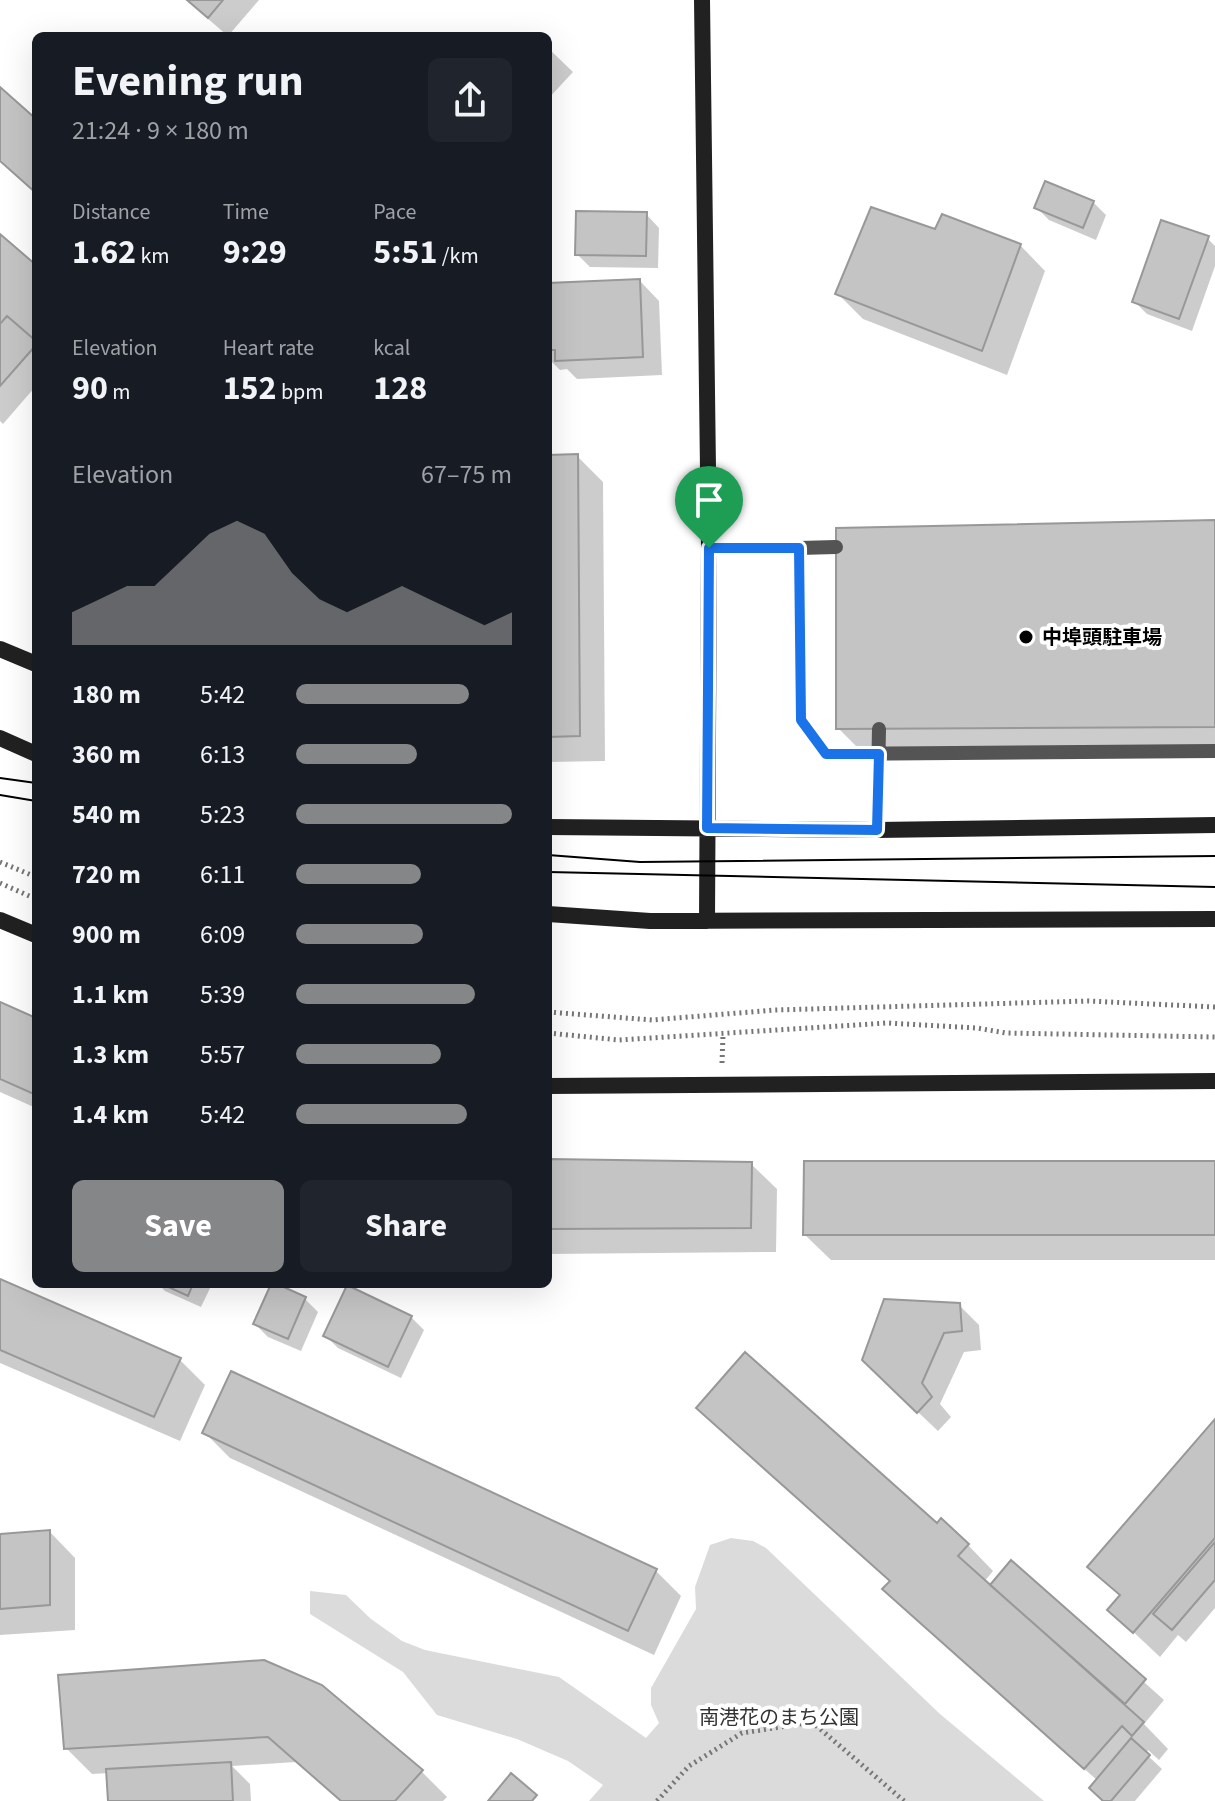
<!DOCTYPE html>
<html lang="en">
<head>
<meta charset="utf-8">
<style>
	:root { --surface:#171b24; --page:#20242c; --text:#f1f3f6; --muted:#9ea1a6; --accent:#858687 }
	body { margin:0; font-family:"Source Sans 3","Noto Sans JP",sans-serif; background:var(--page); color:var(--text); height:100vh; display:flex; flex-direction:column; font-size:30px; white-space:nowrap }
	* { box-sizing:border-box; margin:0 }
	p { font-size:26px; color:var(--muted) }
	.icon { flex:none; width:44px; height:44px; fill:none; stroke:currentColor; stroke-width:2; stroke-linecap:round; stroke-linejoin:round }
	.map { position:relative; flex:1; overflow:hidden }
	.sheet { position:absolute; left:32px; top:32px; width:520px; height:1256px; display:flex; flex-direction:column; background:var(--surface); border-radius:12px; box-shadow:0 8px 32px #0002 }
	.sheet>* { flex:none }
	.pin { position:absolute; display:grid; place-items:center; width:68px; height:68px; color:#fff; margin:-82px -34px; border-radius:50% 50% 50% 0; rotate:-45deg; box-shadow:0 0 8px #0007 }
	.pin .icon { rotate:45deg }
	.round { display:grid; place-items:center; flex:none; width:84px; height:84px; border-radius:12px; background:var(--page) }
	.summary { display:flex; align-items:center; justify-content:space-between; height:136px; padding:0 40px }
	h1 { font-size:44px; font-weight:700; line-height:60px }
	.metrics { display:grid; grid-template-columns:repeat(3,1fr); gap:12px; height:136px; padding:8px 40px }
	.metrics div { display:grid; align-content:center }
	.metrics b { font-size:34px; font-weight:700 }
	.metrics small { font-size:22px; font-weight:400 }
	.metrics p { font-size:22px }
	.chart { height:224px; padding:16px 40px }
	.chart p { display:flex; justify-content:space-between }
	.chart svg { width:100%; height:144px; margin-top:8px; fill:var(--accent); opacity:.7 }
	.button { display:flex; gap:16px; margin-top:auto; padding:16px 40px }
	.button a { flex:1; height:92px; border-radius:12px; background:var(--accent); color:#fff; font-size:32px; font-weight:700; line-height:92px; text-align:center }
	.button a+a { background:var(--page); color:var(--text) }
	ul { padding:0 40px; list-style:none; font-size:26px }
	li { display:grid; grid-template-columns:128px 96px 1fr; align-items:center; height:60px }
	li i { height:20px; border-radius:10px; background:var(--accent) }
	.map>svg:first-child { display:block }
</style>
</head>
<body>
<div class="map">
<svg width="1215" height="1801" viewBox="0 0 1215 1801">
	<rect width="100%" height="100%" fill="#fff"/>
	<path fill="#dbdbdb" d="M731,1538L753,1541L766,1548L940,1714L1044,1801H589L603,1785L568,1761L517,1739L437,1715L403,1672L310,1614V1591L346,1595L371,1619L402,1641L425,1650L559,1677L646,1738L659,1723L651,1705V1688L696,1609L695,1587L710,1545Z"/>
	<path fill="#0003" d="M186,0H259L228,36Z
		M548,48L573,72L548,99Z
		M1093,202L1106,215L1096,240L1049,220L1036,207Z
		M646,214L659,228L658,268L590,267L577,254Z
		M936,232L1020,245L1045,271L1007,375L863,319L837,293Z
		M0,236L36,267V386L3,424L0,421Z
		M1207,238L1215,246V266L1192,331L1147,314L1134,301Z
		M640,281L659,301L662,375L577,379L567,369L560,370L548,358V285Z
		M577,456L603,482L605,761L548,762V457Z
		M1215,522V752L864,754L838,728Z
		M0,1004L36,1020V1108L0,1092Z
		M548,1161L751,1164L777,1189L776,1252L548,1254Z
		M1215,1163V1260H831L805,1235Z
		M0,1281L180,1360L205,1385L180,1441L0,1363Z
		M158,1284H212L201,1307L165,1291Z
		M273,1284L305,1299L318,1312L301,1351L268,1337L255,1324Z
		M959,1305L979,1325L981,1350L964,1352L940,1404L951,1417L938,1431L884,1380Z
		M411,1317L424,1330L401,1378L338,1348L325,1335Z
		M699,1408L937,1526L968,1545L993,1571L984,1582L990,1587L1011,1563L1164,1700L1144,1724L1168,1749L1159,1760L1148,1750L1146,1754L1162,1769L1135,1801H1104L1098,1781L910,1614L885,1589L891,1583Z
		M1215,1422V1608L1186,1642L1178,1635L1160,1657L1110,1610L1121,1597L1090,1566Z
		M204,1432L656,1571L681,1596L654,1655L230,1458Z
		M50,1532L75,1558V1630L0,1635V1536Z
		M321,1687L422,1772L447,1797L443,1801H341L296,1762L232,1766L250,1784L251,1801H110L109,1773L92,1774L66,1748Z"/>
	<path fill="#c4c4c4" stroke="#989898" stroke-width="2" d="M187,0H223L208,18Z
		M0,87L36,119V193L0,161Z
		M1045,181L1094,201L1083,228L1034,208Z
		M871,207L935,229L942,214L1021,244L982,351L835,294Z
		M576,211L647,212L646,256L575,255Z
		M1161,220L1209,236L1179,319L1132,302Z
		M0,234L36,265V341L7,316L0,324Z
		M640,279L643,357L555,361V350H548V283Z
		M7,316L36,341V345L0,386V324Z
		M578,454L580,736L548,737V455Z
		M1215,520V727L836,729V528Z
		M0,1002L36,1018V1095L0,1079Z
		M548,1159L752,1162L751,1228L548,1229Z
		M804,1161H1215V1235H803Z
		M0,1279L181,1358L154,1417L0,1350Z
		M162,1284H193L188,1296Z
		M271,1284H277L306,1297L288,1339L253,1324Z
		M347,1285L412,1316L388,1367L323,1336Z
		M884,1299L960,1303L962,1331L944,1333L922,1383L932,1397L917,1413L862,1360Z
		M745,1352L937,1523L941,1518L969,1544L958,1556L1144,1722L1132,1736L1122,1726L1084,1769L882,1589L890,1581L696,1408Z
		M231,1371L657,1569L628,1631L202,1433Z
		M1215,1419V1538L1133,1633L1107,1610L1120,1595L1087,1567Z
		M50,1530V1605L0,1609V1534Z
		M1215,1542V1580L1172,1630L1153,1614Z
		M1011,1560L1146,1679L1125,1704L990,1585Z
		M264,1660L322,1685L423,1770L395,1801H341L268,1737L64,1749L58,1675Z
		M1131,1738L1150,1755L1111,1801H1103L1089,1788Z
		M231,1762L233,1801H108L106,1769Z
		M511,1773L537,1795L532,1801H488Z"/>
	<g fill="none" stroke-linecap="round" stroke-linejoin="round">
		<path stroke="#767676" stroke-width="5" stroke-dasharray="2 4" stroke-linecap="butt" d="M0,862L36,877
			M0,883L36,899
			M548,1012L652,1020L775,1010L1088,1001L1215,1007
			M548,1033L619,1040L887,1023L977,1028L1006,1033L1215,1037
			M722,1063L723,1035
			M657,1801L689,1766L742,1733L812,1722L904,1801"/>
		<path stroke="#545454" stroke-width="14" d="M709,548H799L801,720L826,754L1215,751
			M799,548L836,547
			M877,830L879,729"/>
		<path stroke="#212121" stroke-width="16" d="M702,0L709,548L707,921
			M0,649L36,664
			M0,738L36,754
			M548,827L877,830L1215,825
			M548,914L650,921L1215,919
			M0,920L36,935
			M548,1086L1215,1081"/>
		<path stroke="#000" stroke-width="2" d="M0,778L36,783
			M0,795L36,801
			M548,855L640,862L1215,856
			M548,872L1215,887"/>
	</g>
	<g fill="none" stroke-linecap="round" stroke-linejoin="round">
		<defs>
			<path id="route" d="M709,548H799L801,720L826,754H879L877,830L707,828Z"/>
		</defs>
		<use href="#route" stroke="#fff" stroke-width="16"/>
		<use href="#route" stroke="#1a73e8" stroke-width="10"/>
	</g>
	<circle fill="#000" stroke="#fff" stroke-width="3" cx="1026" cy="637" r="8"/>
	<g text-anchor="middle" stroke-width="8" stroke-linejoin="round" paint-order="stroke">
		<g font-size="20" font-weight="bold" fill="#000" stroke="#fff" text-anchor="start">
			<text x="1042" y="644">中埠頭駐車場</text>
		</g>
		<g font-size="20" fill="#323232" stroke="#fff">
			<text x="779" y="1724">南港花のまち公園</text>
		</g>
	</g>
</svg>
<div class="pin" style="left:709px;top:548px;background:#1e9e55"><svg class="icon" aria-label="arrive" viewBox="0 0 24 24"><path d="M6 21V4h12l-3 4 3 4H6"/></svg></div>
<section class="sheet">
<div class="summary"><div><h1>Evening run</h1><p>21:24 · 9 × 180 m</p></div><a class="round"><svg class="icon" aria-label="share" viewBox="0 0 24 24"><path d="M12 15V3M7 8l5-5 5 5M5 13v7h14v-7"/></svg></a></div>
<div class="metrics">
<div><p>Distance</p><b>1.62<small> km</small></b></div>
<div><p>Time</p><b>9:29</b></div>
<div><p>Pace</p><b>5:51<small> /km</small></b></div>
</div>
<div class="metrics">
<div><p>Elevation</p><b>90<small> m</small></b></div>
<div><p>Heart rate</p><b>152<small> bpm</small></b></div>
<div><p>kcal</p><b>128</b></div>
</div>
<div class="chart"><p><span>Elevation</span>67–75 m</p>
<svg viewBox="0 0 160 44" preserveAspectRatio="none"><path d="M0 44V34L10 30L20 26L30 26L40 18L50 10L60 6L70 10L80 22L90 30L100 34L110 30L120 26L130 30L140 34L150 38L160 34V44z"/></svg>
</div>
<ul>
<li><b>180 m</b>5:42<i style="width:80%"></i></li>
<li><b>360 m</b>6:13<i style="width:56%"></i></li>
<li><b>540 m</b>5:23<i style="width:100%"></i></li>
<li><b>720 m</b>6:11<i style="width:58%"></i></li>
<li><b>900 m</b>6:09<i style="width:59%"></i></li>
<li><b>1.1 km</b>5:39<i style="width:83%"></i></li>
<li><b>1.3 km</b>5:57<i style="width:67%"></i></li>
<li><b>1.4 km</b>5:42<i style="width:79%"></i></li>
</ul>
<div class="button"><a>Save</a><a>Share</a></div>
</section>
</div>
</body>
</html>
